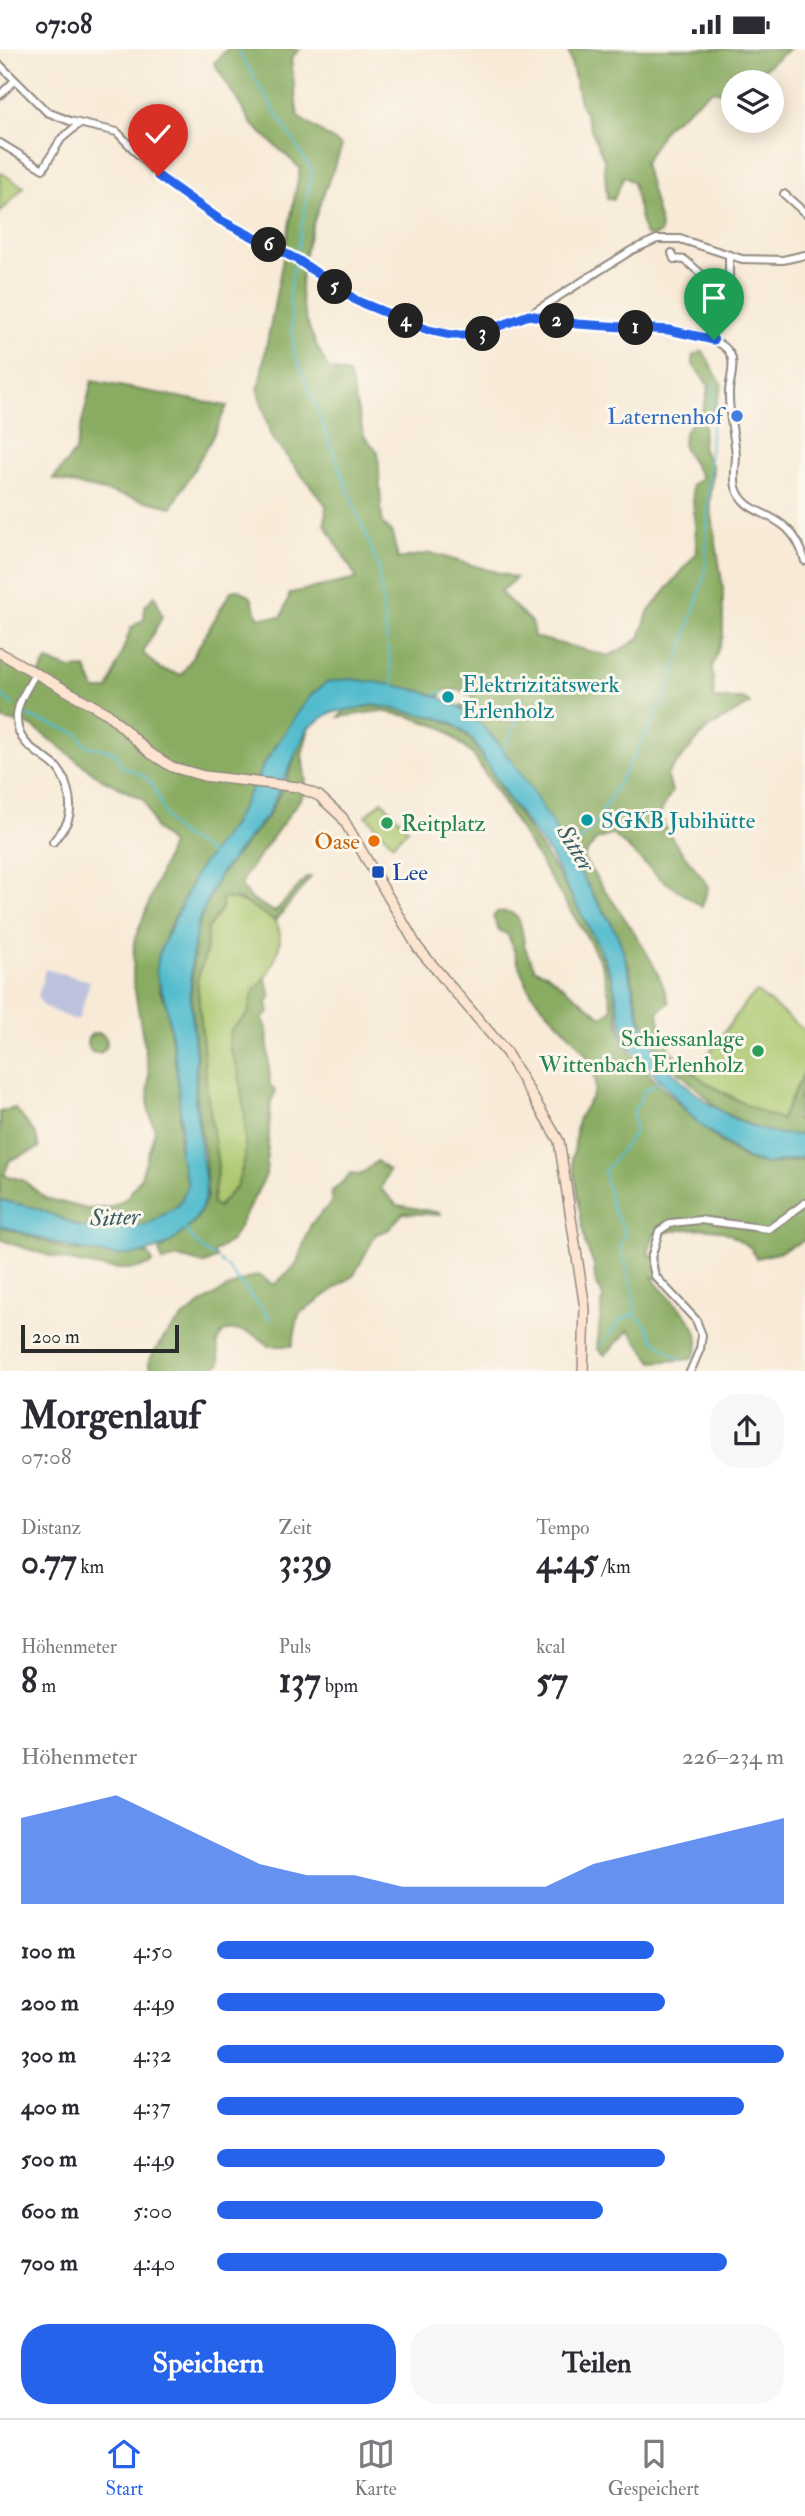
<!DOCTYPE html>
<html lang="de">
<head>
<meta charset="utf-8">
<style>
	:root { --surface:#fff; --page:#f7f7f7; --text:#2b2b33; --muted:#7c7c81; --line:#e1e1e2; --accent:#2563eb }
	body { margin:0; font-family:"IM FELL Double Pica",serif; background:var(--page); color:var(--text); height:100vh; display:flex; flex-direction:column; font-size:26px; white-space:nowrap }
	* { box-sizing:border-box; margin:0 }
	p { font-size:23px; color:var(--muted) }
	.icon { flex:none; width:38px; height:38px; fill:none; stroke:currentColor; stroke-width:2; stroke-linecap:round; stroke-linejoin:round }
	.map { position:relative; height:1322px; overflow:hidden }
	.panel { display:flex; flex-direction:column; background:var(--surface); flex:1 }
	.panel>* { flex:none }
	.controls { position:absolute; left:721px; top:21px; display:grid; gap:14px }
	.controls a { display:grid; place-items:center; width:63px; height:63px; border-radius:50%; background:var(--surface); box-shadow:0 4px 18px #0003; font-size:35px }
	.scale { position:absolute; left:21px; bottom:18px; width:158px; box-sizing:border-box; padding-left:7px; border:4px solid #2b2b2b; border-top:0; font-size:19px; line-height:24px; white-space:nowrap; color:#2b2b2b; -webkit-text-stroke:5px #fbf7ec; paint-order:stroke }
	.pin { position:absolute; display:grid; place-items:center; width:60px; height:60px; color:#fff; margin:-72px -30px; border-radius:50% 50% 50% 0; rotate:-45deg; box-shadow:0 0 7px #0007 }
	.pin .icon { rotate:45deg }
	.km { position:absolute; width:35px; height:35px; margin:-18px; border-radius:50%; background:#222; color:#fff; font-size:19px; line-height:35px; text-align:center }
	.round { display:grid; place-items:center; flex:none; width:74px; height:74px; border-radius:28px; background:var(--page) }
	.headline { display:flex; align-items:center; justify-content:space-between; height:119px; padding:0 21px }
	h1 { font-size:38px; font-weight:800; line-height:52px }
	.figures { display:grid; grid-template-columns:repeat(3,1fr); gap:10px; height:119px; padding:7px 21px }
	.figures div { display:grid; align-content:center }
	.figures b { font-size:35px; font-weight:800 }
	.figures small { font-size:19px; font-weight:400 }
	.figures p { font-size:19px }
	.chart { height:196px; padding:14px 21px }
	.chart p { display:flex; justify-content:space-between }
	.chart svg { width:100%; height:126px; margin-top:7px; fill:var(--accent); opacity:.7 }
	.action { display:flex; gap:14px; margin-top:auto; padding:14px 21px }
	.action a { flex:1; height:80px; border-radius:28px; background:var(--accent); color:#fff; font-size:28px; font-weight:800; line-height:80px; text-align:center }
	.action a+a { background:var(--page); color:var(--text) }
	ul { padding:0 21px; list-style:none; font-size:23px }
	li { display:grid; grid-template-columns:112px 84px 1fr; align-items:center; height:52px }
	li i { height:18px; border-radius:9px; background:var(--accent) }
	.status { display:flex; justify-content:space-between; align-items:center; height:49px; padding:0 35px; background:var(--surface); direction:ltr }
	.status svg { height:19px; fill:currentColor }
	.tabs { display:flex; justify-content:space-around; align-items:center; height:98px; border-top:2px solid var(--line); background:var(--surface); font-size:19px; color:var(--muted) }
	.tabs a { display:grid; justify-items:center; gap:4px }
	.tabs .current { color:var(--accent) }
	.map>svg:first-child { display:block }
</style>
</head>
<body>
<div class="status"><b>07:08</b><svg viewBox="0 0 49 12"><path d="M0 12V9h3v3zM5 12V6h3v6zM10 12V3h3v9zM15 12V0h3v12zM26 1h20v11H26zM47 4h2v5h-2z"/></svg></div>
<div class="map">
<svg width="805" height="1323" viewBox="0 0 805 1323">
	<rect width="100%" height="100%" fill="#fbf7ec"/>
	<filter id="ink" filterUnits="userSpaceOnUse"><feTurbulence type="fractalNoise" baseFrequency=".0143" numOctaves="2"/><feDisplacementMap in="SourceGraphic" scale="14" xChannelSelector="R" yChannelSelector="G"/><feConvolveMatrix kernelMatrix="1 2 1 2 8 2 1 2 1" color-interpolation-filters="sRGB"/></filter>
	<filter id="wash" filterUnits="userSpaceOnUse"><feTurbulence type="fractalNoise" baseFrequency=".00686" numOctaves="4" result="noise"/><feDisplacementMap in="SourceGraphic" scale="28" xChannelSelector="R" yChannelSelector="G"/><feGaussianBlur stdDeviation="1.57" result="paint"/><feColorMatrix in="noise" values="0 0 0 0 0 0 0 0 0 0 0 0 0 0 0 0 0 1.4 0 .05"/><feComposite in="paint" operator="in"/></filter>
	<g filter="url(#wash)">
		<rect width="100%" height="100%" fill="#f8ead7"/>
		<path fill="#bfc2dd" d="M45,920L90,932L79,969L75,972L43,957L38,948Z"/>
		<path fill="#acc86f" stroke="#6c7a4d" stroke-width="2" d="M0,123L24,138L0,164Z
			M382,752L408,780L393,795L366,767Z
			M222,849C235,850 246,853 257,861C262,864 268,866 272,869C292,888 270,922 258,940L254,939L248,965L230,982L229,999L238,1019L245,1067V1109L237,1137L218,1158L212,1155L218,1117L207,1042L197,931L204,910L208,879L219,864Z
			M757,943L805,982V1021L781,1071L756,1061L693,1026L746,953Z"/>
		<path fill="#89ac62" stroke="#5a6c46" stroke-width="2" d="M227,0H300L291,9L298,68L342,97C326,141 300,195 301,243C302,269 317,298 328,320L349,325L364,387L378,403L382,474L392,484L398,510L431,504L516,529L500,543L532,574L534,588L609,607L640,589L648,563L697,504L692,436L702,429L683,398L684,384L703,360L709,337L693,316V306L703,302L722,336L715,359L704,374L702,399L713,418L710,453L723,540V587L712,618L714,650H745L750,655L707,680L667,725L672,742L660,765C669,794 693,812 708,838L702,858L660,829L613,785L596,791L583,809C613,856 653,900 669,954L658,963C660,972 660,983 664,990C689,1032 737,1053 781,1071L805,1021L796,1072L805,1069V1085L781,1087L769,1085L722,1063L662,1007L640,967L630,920L611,873L497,692L458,657L473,654L472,648L461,641H444L440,648L417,641L349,630L311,646L264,715L232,777L195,827L166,885L159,940L166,954L180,1046L179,1103L188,1136L179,1156L147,1176L113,1180L81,1178L36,1159L0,1151V1063L15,1059L36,1086L39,1099L10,1111L4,1126L23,1131L45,1149L87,1160L111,1158L127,1149L141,1128L155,1081L148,1059L149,1024L133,930L134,893L171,795L155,779L144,751L100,729L32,677L0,670V608L37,629L47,612L71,620L86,619L95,641H108L131,579L144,570L145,557L155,546L162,568L143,604L160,620L182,626L231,542L238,540L251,548L258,568H282L290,544L357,530L325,475L326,456L271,388L258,342L300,119L252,75L214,14Z
			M568,0H789L760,23L755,33H733V46L712,41L666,78L644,114L661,178L660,185L649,188L644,184L633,134L624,127L614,150H607L604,111L580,53Z
			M92,332L227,357L212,389L172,458L53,430L75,403Z
			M375,657C399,661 433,663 453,676C479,694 489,722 506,748C544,804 587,862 610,927C618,948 615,974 625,995C636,1017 724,1102 748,1111C769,1119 784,1113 805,1110V1191L777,1204L756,1209L750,1198C742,1195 739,1190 731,1186C710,1174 676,1182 654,1185L648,1205L662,1209L663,1229L652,1228C666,1253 715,1276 692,1310L653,1313L629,1281L605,1306L597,1299L603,1247L595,1232L594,1215L585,1195L572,1109C577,1097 574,1084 578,1072C581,1061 594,1049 595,1039C599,1003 552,972 533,946C520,927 517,906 508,886L499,881L493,868L497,863C521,859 521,876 524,894C525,903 532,912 535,920L546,924L602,968L611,962L612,957L602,916L587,888L474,707L443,679L408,667L380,662L339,668L346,661Z
			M308,683L302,706L306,734L303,746L245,827L241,838L250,849L275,863L307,828H311L275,872L241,851L222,849V859L208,879L206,903L197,931L207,1042L218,1117L212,1154L218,1158L237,1137L245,1109V1066L238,1019L229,999L230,982L248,965L254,939H258L265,929L271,946L267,954L269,963L262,970L267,980L270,1036L276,1042L271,1052L266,1126L232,1191L213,1204L217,1209L205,1215C187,1212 181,1204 163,1213L159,1202L195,1173L207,1149L205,1108L196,1052L197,1010L191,948L195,883L219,827L269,766L287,730L302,689Z
			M87 994a10 10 0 1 1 20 0a10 10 0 1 1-20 0Z
			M377,1112L389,1122L381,1140L397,1156L441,1164L440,1166L403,1164L388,1181L376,1185L354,1226L299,1265L292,1297H269C256,1284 241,1278 223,1283L217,1294L220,1314L211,1322H151L148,1313C155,1302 162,1290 170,1281C192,1258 230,1234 259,1226L274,1236L296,1216L311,1175L331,1154L332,1143L350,1125L360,1126Z
			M0,1177L69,1201L148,1205L153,1213C129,1234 28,1202 0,1190Z"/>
		<path fill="#51bbcd" stroke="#3e737c" stroke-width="2" d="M349,630C385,634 424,639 456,656C504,682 559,787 587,835C596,852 608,867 617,885C629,912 631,939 639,967C656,1026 743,1094 805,1085V1108L767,1115L747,1110L699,1075L626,994L612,928L601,902L550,806L508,749L472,690L452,674L439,669L375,656L330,664L308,679L268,765L219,826L198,873L192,907L190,948L196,1010L195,1052L206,1137C206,1159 195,1173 179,1187C128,1229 55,1191 0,1177V1151L36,1159L81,1178L113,1180L147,1176L179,1156L188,1136L179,1103L182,1083L176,1012L166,954L156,924L159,904L198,821L232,777L264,715L298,664L311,646L327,633Z"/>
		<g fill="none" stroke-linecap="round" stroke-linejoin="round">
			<path stroke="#51bbcd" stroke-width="2" d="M240,0L239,4L312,122L296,207
				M295,214L289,241L294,303L378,517L387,593
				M388,597L394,638
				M0,643L13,656
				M435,645L444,643
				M24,666L77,684L85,696L115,703L123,719C167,727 153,761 176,782C187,792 201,795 212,807
				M504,700L521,662
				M594,778L666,648L705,527L713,335
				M567,803L592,780
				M657,1031L654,1037L643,1042L640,1053L634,1060V1085L604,1123L612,1158L625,1183L620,1198L633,1241L636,1267L646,1275L654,1291L679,1310
				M185,1180L201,1199L214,1208
				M220,1212L223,1215
				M226,1217L271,1270
				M601,1297L620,1272L635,1264"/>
		</g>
	</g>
	<g filter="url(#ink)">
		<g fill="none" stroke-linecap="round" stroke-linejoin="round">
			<defs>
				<path id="street" d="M0,16L47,63L70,72L117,83L158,126L220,171L298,211L343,244L371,258L428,281L462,287L492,282L529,266L632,201L657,190H680L742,210L783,211L805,206
					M0,46L14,32
					M0,94L43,120L61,90L79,75
					M784,145L805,164
					M672,204L674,210L685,211L705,228L725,234L729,231V208
					M529,266C545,268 560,273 576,275C607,279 725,273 732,310C734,321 730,331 729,342C728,364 734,384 736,406C736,416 733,427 736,438C746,473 791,457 805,512
					M35,625C28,638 16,655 17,670C17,695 37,702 53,715C66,725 74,755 68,771C65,779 58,786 53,793
					M690,1323L700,1300L702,1286L696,1271L655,1227L651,1209L659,1182L671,1174L700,1171L769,1180L805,1154"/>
				<path id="secondary" d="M0,604L108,665L150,704L172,718L204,727L298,738L319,747L342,768L418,899L506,1003L559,1092L585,1259L583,1323"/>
			</defs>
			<use href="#street" stroke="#928a81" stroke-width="10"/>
			<use href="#secondary" stroke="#928a81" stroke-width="12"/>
			<use href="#street" stroke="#fff" stroke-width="6"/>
			<use href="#secondary" stroke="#fde4d1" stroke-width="9"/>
		</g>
	</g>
	<g fill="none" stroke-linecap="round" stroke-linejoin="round" filter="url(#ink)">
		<defs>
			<path id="route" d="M158,127L220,171L298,211L357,252L428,281L451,286H475L529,266L577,275L669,281L714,291"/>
		</defs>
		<use href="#route" stroke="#fff" stroke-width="14"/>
		<use href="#route" stroke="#2563eb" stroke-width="9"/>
	</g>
	<circle fill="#3f7fe0" stroke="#fbf7ec" stroke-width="2.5" cx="737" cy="367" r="7"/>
	<g fill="#0f9aa8" stroke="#fbf7ec" stroke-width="2.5">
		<circle cx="448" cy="648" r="7"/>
		<circle cx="587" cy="771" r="7"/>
	</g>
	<g fill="#2e9e5b" stroke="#fbf7ec" stroke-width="2.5">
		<circle cx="387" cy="774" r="7"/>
		<circle cx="758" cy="1002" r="7"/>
	</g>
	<circle fill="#e8710a" stroke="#fbf7ec" stroke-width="2.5" cx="374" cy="792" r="7"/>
	<rect fill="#1a4fb4" stroke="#fbf7ec" stroke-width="2.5" x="371" y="816" width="14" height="14" rx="3.5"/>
	<g text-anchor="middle" stroke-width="6" stroke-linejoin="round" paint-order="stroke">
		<g font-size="23" fill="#366cbe" stroke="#fbf7ec" text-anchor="end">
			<text x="723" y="375">Laternenhof</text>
		</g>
		<g font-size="23" fill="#0d838f" stroke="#fbf7ec" text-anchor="start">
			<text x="462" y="643">Elektrizitätswerk<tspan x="462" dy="26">Erlenholz</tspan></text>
			<text x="601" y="779">SGKB Jubihütte</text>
		</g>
		<g font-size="23" fill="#27864d" stroke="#fbf7ec" text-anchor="start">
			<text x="401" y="782">Reitplatz</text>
			<text x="744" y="997" text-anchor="end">Schiessanlage<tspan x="744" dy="26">Wittenbach Erlenholz</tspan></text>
		</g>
		<g font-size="23" fill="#c56008" stroke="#fbf7ec" text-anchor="end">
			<text x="360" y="800">Oase</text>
		</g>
		<g font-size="23" fill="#164399" stroke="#fbf7ec" text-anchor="start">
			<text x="392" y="831">Lee</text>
		</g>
		<g font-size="24" font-style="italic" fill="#385d64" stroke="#fbf7ec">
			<text transform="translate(576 799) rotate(59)" y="8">Sitter</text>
			<text transform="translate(115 1168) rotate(-2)" y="8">Sitter</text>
		</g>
	</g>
</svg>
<div class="controls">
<a><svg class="icon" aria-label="layers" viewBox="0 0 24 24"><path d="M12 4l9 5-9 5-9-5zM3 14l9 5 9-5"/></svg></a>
</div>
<div class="scale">200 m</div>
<div class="pin" style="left:714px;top:291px;background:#1e9e55"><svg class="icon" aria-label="arrive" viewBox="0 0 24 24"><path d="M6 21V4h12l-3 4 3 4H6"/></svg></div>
<div class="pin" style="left:158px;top:127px;background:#d93025"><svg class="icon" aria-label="check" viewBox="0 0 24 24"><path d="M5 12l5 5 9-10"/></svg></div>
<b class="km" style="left:636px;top:279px">1</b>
<b class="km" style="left:557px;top:272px">2</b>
<b class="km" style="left:483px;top:285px">3</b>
<b class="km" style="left:406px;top:272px">4</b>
<b class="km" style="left:335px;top:238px">5</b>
<b class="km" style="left:269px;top:196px">6</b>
</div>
<section class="panel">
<div class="headline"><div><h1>Morgenlauf</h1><p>07:08</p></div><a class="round"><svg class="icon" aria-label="share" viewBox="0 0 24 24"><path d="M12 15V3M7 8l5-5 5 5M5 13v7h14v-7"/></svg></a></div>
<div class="figures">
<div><p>Distanz</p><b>0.77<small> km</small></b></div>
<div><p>Zeit</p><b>3:39</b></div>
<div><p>Tempo</p><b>4:45<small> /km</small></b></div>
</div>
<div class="figures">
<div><p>Höhenmeter</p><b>8<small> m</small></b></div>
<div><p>Puls</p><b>137<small> bpm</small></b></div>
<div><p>kcal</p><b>57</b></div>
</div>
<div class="chart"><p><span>Höhenmeter</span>226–234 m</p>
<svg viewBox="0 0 160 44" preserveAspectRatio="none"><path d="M0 44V14L10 10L20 6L30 14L40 22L50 30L60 34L70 34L80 38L90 38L100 38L110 38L120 30L130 26L140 22L150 18L160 14V44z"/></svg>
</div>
<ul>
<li><b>100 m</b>4:50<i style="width:77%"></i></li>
<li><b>200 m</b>4:49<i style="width:79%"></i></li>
<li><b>300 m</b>4:32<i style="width:100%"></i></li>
<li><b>400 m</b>4:37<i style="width:93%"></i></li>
<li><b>500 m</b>4:49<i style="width:79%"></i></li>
<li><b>600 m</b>5:00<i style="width:68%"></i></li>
<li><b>700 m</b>4:40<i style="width:90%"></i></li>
</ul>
<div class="action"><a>Speichern</a><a>Teilen</a></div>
</section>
<nav class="tabs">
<a class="current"><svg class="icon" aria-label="home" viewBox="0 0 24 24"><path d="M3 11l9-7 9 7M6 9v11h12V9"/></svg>Start</a>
<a><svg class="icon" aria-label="map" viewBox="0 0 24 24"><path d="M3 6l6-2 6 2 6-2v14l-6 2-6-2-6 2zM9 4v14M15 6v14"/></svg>Karte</a>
<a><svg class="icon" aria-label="saved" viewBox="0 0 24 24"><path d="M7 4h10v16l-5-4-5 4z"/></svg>Gespeichert</a>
</nav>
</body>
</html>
